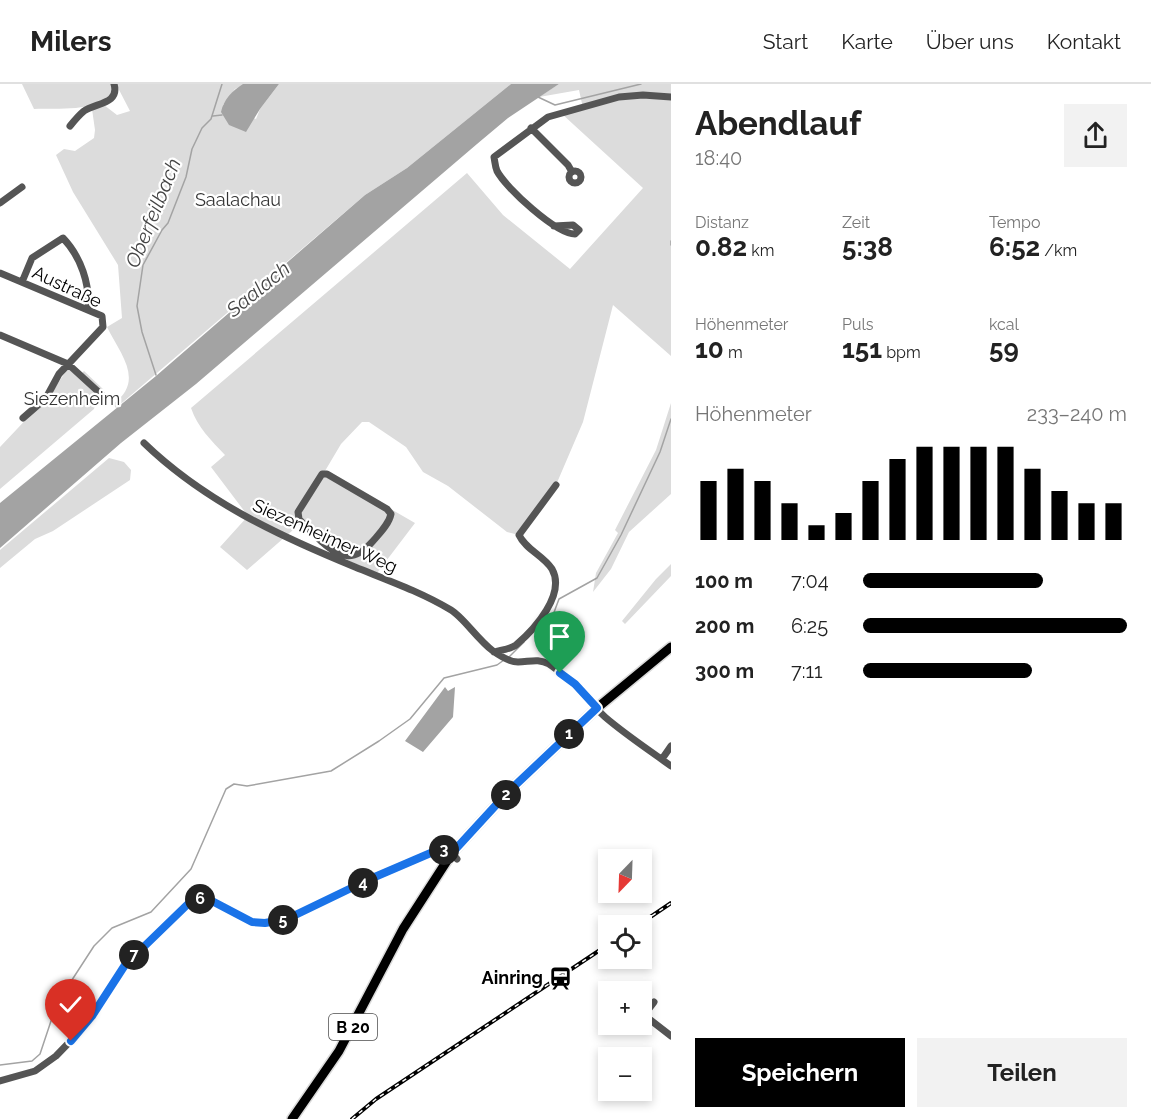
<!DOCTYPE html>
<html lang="de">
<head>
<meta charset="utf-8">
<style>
	:root { --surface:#fff; --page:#f2f2f2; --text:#222; --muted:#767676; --line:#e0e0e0; --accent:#000 }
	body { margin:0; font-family:Raleway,sans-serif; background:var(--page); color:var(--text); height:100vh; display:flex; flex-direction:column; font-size:22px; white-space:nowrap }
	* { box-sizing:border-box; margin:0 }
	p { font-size:20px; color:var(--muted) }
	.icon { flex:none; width:33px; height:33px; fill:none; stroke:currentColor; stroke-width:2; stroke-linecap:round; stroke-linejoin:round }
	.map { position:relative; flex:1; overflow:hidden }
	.details { display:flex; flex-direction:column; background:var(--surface); width:480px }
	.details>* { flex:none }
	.needle { width:39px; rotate:203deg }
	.tools { position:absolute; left:598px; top:765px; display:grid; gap:12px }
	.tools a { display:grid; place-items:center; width:54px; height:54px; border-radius:0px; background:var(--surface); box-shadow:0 3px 9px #0003; font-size:30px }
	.pin { position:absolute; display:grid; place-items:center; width:51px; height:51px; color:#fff; margin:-62px -26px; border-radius:50% 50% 50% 0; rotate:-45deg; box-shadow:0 0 6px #0007 }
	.pin .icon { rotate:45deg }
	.km { position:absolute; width:30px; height:30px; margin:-15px; border-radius:50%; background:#222; color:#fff; font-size:16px; line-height:30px; text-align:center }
	.round { display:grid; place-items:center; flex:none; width:63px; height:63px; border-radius:0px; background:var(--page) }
	.summary { display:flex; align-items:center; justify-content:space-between; height:102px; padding:0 24px }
	h1 { font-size:33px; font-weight:700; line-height:45px }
	.stats { display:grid; grid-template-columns:repeat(3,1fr); gap:9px; height:102px; padding:6px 24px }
	.stats div { display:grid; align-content:center }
	.stats b { font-size:26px; font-weight:700 }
	.stats small { font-size:16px; font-weight:400 }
	.stats p { font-size:16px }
	.chart { height:168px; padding:12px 24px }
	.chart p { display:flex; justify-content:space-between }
	.chart svg { width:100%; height:108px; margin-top:6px; stroke:var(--accent); stroke-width:6 }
	.primary-button { display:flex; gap:12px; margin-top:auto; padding:12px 24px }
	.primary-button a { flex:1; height:69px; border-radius:0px; background:var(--accent); color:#fff; font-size:24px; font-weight:700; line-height:69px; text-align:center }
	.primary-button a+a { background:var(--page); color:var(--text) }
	ul { padding:0 24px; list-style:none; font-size:20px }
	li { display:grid; grid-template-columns:96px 72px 1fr; align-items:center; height:45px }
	li i { height:15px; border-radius:8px; background:var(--accent) }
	header { display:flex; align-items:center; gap:36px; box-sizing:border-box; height:84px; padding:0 30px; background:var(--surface); border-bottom:2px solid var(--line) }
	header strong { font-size:28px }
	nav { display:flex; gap:33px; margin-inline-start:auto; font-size:21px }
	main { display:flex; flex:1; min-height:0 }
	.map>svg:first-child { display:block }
</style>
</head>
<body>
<header>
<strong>Milers</strong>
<nav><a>Start</a><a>Karte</a><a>Über uns</a><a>Kontakt</a></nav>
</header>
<main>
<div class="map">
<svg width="671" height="1035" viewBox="0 0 671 1035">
	<rect width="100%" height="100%" fill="#fff"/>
	<path fill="#dcdcdc" d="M22,0H111L113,10C93,28 60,24 34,25Z
		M116,0H246L235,5L223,21L256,35L260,25L279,0H511L407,84L365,111L116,324L113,320C145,297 121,271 107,243L122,234L118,181L73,108L56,71L64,65L75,67L94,54L95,46L92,25L104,21L117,31L130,27Z
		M559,0H671V272L613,221L583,338L556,401L519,451L507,448L448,402L423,388L406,363L369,338H362L341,360L325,387L415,439L377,489L338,472L301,439L247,486L220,463L248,432L211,383L225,371C211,356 198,344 191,324L467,89L503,131L570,185L643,104L562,30L583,24L579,6L539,13Z
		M68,284L78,293L84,287L104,306L98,311L94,325L0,405V363L34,327L47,316Z
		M671,319V410L629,448L611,485L593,508L596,489L618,449L615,446L656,366Z
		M109,374L124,378L131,386L130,396L53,447L35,455L0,484V466Z
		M671,480V492L625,540L622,537L656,495Z"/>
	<path fill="#a3a3a3" d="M243,0H279L260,25L246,48L229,41L221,28C224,15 232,7 243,0Z
		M511,0H559L508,34L477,60L196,300L121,359L0,464V419L156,292L365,111L407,84Z
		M445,603L448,607L455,603L453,633L423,668L405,657Z"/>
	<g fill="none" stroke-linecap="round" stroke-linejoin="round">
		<path stroke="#a3a3a3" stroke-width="1.5" d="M538,13L555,21L641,0
			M213,32L222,31
			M671,157V161
			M156,291L142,248L137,222L143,181L162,146L168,139L186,93L192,65L202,44L211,35L222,0
			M543,537L553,531L559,515L597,494L621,451L660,368L671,335
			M508,574L524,558
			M0,981L32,977L40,970L57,919L94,862L112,844L151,828L191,785L226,705L234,700L247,702L331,687L379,657L410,635L444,594L497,581L504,576"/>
		<defs>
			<path id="major" d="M292,1035L339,967L403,845L452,769L508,708L597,624L671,563"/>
		</defs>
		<use href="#major" stroke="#dbdbdb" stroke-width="12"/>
		<path stroke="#555" stroke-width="7" d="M70,42C74,37 79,31 84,27C95,19 120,20 114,0
			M531,44L568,81L572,88
			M569 93a6 6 0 1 1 12 0a6 6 0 1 1-12 0Z
			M0,119L22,103
			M554,142L573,141L579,146L575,150C556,150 506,104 497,87C495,82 495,78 494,73L548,33L619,13L643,11L671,13
			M0,189L102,232L103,243L59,290L46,314L23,334
			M22,198L32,174L63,154C81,173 90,200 88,225
			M0,251L68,280L103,312
			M144,359C204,417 279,452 355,483C387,496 421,508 451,526C463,533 478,556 493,567C500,572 509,578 518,578C529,578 538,574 549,580C571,594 586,616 605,633C626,651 649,666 671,682
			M322,390H327L387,425L391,430C389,440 380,449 373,457C355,478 341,475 322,458C314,450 306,443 299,435L298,428Z
			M494,568C501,566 511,565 516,561C535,545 566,510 552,485C543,471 526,466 519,451L556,401
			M662,675L671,662
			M654,918L644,931L671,952
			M0,997L35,987L56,972L85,942L125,881L190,818L205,815L212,817L242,834L252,838L265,839L287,835L370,795L440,765L452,769L457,775"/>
		<use href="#major" stroke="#000" stroke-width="9"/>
		<defs>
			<path id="rail" d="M637,842L671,819
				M352,1035L376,1015L609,860"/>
		</defs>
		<use href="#rail" stroke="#000" stroke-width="4"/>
		<use href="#rail" stroke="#fff" stroke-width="1.5" stroke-dasharray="4.5" stroke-linecap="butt"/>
	</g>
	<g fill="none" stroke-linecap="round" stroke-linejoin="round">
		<defs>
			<path id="route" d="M71,957L92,932L125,881L190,818L205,815L212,817L252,838L265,839L287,835L370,795L440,765L452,769L508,708L597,624L575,600L560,589"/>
		</defs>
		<use href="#route" stroke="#fff" stroke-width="12"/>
		<use href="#route" stroke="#1a73e8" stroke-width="8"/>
	</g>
	<defs>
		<symbol id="station-bare" viewBox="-9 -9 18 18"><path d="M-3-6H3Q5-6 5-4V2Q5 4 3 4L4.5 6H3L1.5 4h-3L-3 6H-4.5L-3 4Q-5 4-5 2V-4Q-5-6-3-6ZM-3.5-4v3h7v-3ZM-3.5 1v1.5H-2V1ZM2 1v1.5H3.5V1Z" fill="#000" stroke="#fff" stroke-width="2.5" paint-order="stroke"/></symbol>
	</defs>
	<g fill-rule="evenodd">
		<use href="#station-bare" x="544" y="878" width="33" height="33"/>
	</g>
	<g text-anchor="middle" stroke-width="4.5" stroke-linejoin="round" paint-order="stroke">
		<rect fill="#fff" stroke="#4c4c4c" stroke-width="1.5" x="329" y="930" width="48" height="26" rx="4.5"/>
		<g font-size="16" font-weight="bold" fill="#000">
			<text x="353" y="949">B 20</text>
		</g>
		<g font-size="18" fill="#333" stroke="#fff">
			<text x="238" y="122">Saalachau</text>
			<text x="72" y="321">Siezenheim</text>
		</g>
		<g font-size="18" fill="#000" stroke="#fff">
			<text transform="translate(67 203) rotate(25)" y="6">Austraße</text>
			<text transform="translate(325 452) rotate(24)" y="6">Siezenheimer Weg</text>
		</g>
		<g font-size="18" font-weight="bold" fill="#000" stroke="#fff" text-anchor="end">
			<text x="543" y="900">Ainring</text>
		</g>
		<g font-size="20" font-style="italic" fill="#444" stroke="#fff">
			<text transform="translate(153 129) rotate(-68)" y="7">Oberfeilbach</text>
			<text transform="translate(258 205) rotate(-39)" y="7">Saalach</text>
		</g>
	</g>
</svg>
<div class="tools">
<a><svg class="needle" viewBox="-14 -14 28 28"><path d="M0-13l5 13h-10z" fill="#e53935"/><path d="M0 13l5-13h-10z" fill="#767676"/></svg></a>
<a><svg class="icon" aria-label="locate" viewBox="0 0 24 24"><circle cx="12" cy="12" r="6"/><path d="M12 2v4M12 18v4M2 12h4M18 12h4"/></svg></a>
<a>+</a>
<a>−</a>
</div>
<div class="pin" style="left:560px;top:589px;background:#1e9e55"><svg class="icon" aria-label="arrive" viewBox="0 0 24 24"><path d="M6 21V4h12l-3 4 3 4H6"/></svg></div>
<div class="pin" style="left:71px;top:957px;background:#d93025"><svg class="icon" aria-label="check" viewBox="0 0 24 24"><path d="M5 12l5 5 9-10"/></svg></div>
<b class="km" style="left:569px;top:650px">1</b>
<b class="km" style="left:506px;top:711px">2</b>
<b class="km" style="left:444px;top:766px">3</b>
<b class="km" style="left:363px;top:799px">4</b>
<b class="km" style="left:283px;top:836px">5</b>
<b class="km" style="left:200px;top:815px">6</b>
<b class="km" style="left:134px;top:871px">7</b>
</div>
<section class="details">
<div class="summary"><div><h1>Abendlauf</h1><p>18:40</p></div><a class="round"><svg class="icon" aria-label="share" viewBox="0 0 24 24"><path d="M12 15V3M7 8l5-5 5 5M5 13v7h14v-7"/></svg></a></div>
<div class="stats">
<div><p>Distanz</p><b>0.82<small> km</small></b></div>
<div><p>Zeit</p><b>5:38</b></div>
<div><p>Tempo</p><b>6:52<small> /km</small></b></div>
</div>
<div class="stats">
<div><p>Höhenmeter</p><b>10<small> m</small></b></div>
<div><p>Puls</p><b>151<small> bpm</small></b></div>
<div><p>kcal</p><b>59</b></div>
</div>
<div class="chart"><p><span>Höhenmeter</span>233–240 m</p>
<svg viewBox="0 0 160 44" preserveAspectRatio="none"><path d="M5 44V20M15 44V15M25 44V20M35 44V29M45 44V38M55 44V33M65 44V20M75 44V11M85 44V6M95 44V6M105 44V6M115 44V6M125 44V15M135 44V24M145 44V29M155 44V29"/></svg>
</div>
<ul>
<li><b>100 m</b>7:04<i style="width:68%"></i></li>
<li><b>200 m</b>6:25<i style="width:100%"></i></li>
<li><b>300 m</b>7:11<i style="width:64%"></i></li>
</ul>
<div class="primary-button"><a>Speichern</a><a>Teilen</a></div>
</section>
</main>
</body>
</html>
